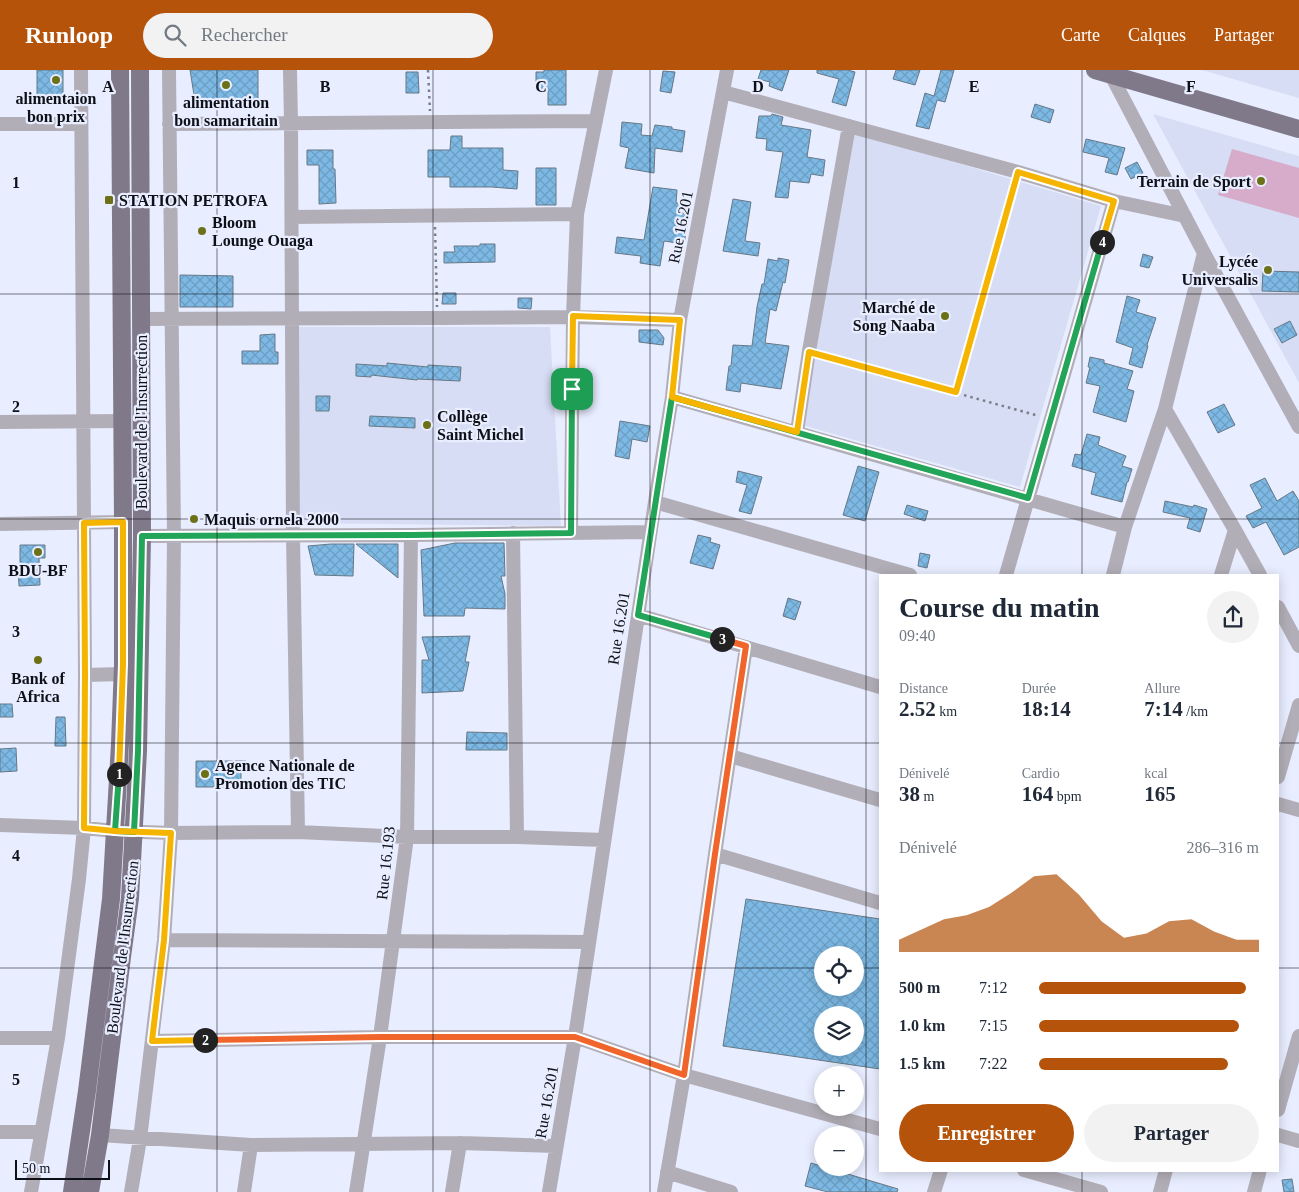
<!DOCTYPE html>
<html lang="fr">
<head>
<meta charset="utf-8">
<style>
	:root { --surface:#fff; --page:#f2f2f3; --text:#1f2937; --muted:#747a83; --accent:#b45309 }
	body { margin:0; font-family:Georgia,serif; background:var(--page); color:var(--text); height:100vh; display:flex; flex-direction:column; font-size:19px; white-space:nowrap }
	* { box-sizing:border-box; margin:0 }
	p { font-size:16px; color:var(--muted) }
	.icon { flex:none; width:28px; height:28px; fill:none; stroke:currentColor; stroke-width:2; stroke-linecap:round; stroke-linejoin:round }
	.map { position:relative; flex:1; overflow:hidden }
	.sheet { position:absolute; left:879px; top:504px; width:400px; height:598px; display:flex; flex-direction:column; background:var(--surface); border-radius:0px; box-shadow:0 2px 12px #0003 }
	.sheet>* { flex:none }
	.tools { position:absolute; left:814px; top:876px; display:grid; gap:10px }
	.tools a { display:grid; place-items:center; width:50px; height:50px; border-radius:50%; background:var(--surface); box-shadow:0 2px 12px #0003; font-size:25px }
	.scale { position:absolute; left:15px; bottom:12px; width:95px; box-sizing:border-box; padding-left:5px; border:2px solid #0e1017; border-top:0; font-size:14px; line-height:18px; white-space:nowrap; color:#0e1017; -webkit-text-stroke:4px #e8edff; paint-order:stroke }
	.pin { position:absolute; display:grid; place-items:center; width:42px; height:42px; color:#fff; margin:-21px; border-radius:10px; box-shadow:0 2px 8px #0006 }
	.km { position:absolute; width:25px; height:25px; margin:-12px; border-radius:50%; background:#222; color:#fff; font-size:14px; line-height:25px; text-align:center }
	.round { display:grid; place-items:center; flex:none; width:52px; height:52px; border-radius:26px; background:var(--page) }
	.head { display:flex; align-items:center; justify-content:space-between; height:85px; padding:0 20px }
	h1 { font-size:28px; font-weight:700; line-height:38px }
	.metrics { display:grid; grid-template-columns:repeat(3,1fr); gap:8px; height:85px; padding:5px 20px }
	.metrics div { display:grid; align-content:center }
	.metrics b { font-size:21px; font-weight:700 }
	.metrics small { font-size:14px; font-weight:400 }
	.metrics p { font-size:14px }
	.chart { height:140px; padding:10px 20px }
	.chart p { display:flex; justify-content:space-between }
	.chart svg { width:100%; height:90px; margin-top:5px; fill:var(--accent); opacity:.7 }
	.cta { display:flex; gap:10px; margin-top:auto; padding:10px 20px }
	.cta a { flex:1; height:58px; border-radius:30px; background:var(--accent); color:#fff; font-size:20px; font-weight:700; line-height:58px; text-align:center }
	.cta a+a { background:var(--page); color:var(--text) }
	ul { padding:0 20px; list-style:none; font-size:16px }
	li { display:grid; grid-template-columns:80px 60px 1fr; align-items:center; height:38px }
	li i { height:12px; border-radius:6px; background:var(--accent) }
	header { display:flex; align-items:center; gap:30px; box-sizing:border-box; height:70px; padding:0 25px; background:var(--accent); color:#fff }
	header strong { font-size:24px }
	nav { display:flex; gap:28px; margin-inline-start:auto; font-size:18px }
	.search { width:350px; height:45px; background:var(--page); display:flex; align-items:center; gap:12px; box-sizing:border-box; padding:0 18px; border-radius:28px; color:var(--muted); font-size:19px }
	.map>svg:first-child { display:block }
</style>
</head>
<body>
<header>
<strong>Runloop</strong>
<div class="search"><svg class="icon" aria-label="search" viewBox="0 0 24 24"><circle cx="10" cy="10" r="6"/><path d="M15 15l6 6"/></svg>Rechercher</div>
<nav><a>Carte</a><a>Calques</a><a>Partager</a></nav>
</header>
<div class="map">
<svg width="1299" height="1122" viewBox="0 0 1299 1122">
	<defs>
		<pattern id="building-cross-hatch" width="8" height="8" patternUnits="userSpaceOnUse" patternTransform="scale(1.25)"><rect width="8" height="8" fill="#7db9e4"/><path d="M0 0l8 8M0 8l8-8" fill="none" stroke="#6b9ec3"/></pattern>
	</defs>
	<rect width="100%" height="100%" fill="#e8edff"/>
	<path fill="#d7ddf4" d="M1202,0H1299V28Z
		M1153,44L1299,86V313Z
		M854,62L1101,136L1020,417L802,355Z
		M298,257H550L561,456L300,453Z"/>
	<path fill="#d7abca" d="M1232,79L1299,98V148L1218,125Z"/>
	<path fill="url(#building-cross-hatch)" stroke="#667885" fill-rule="evenodd" d="M37,0H63V27L57,33H37Z
		M190,0H258V34L195,31Z
		M544,0H566V35H548V21H536V2H544Z
		M761,0H789L782,21L769,16L770,12L758,9Z
		M817,0H848L855,2L846,36L832,32L839,9L817,3Z
		M896,0H920L915,15L893,9Z
		M941,0H954L945,32L937,30L929,59L916,56L925,23L934,26Z
		M663,1L675,2L671,23L660,21Z
		M406,2H418L419,23H406Z
		M1035,34L1054,40L1050,53L1031,47Z
		M772,44L783,47L781,55L811,60L807,87L825,90L823,106L811,104L809,113L790,111L788,128L775,127L783,82L766,80L767,69L756,68L759,46H771Z
		M622,52L642,54L641,65L652,66L655,55L672,57V59L685,61L682,82L655,78L654,103L625,98L629,78L620,76Z
		M451,66H462V78H503V100L518,101L517,119L492,117H450V107H428V80H450Z
		M1086,69L1125,78L1117,105L1105,102L1109,88L1083,82Z
		M307,80H333V99H335L336,133L319,134V95H307Z
		M1137,92L1143,103L1131,109L1125,98Z
		M536,98H556V135H536Z
		M653,117L677,120L676,133L689,134L688,151L684,174L664,171L660,196L640,193L641,186L615,183L617,167L644,170Z
		M733,129L751,132L745,171L760,173L758,186L723,181Z
		M480,174H495V192L444,193V182H455L454,176H480Z
		M1143,184L1153,187L1149,198L1140,196Z
		M778,188L789,190L785,213L783,212L776,241L770,239L765,273L789,276L781,319L741,313L740,322L726,320L729,296H731L733,275L752,276L757,237L762,214H764L768,189L778,191Z
		M1263,201L1299,202V222L1262,221Z
		M180,205L233,206V237H180Z
		M443,223H456V234H442Z
		M1127,226L1140,230L1136,242L1156,248L1147,275L1148,276L1142,298L1129,294L1133,278L1116,272Z
		M518,228H532L531,239L518,238Z
		M1290,251L1297,265L1282,273L1274,259Z
		M639,260H658L664,268L663,275L639,272Z
		M275,264V282H278V294H242V281H260V265Z
		M1090,287L1104,290V293L1133,301L1127,319L1134,321L1126,352L1093,342L1100,316L1086,313L1090,297H1088Z
		M387,293L428,297V295L461,297L460,311L417,309V310L371,305V307L356,306V294L387,296Z
		M316,326H330L329,341H316Z
		M1224,334L1235,355L1218,363L1207,342Z
		M370,346L415,348V358L369,356Z
		M620,351L650,356L647,372L632,369L629,389L615,386Z
		M1087,364L1100,367L1098,375L1126,386L1122,396L1132,399L1128,412H1127L1122,432L1091,424L1096,403L1072,396L1075,384L1081,385Z
		M858,396L879,402L865,451L843,445Z
		M738,401L762,407L751,444L739,441L747,415L736,412Z
		M1265,408L1277,431L1293,421L1299,431V477L1284,485L1266,452L1253,458L1246,446L1262,438L1250,415Z
		M1165,431L1193,437L1194,435L1207,439L1200,462L1187,458L1190,448L1163,442Z
		M907,435L928,441L925,451L904,444Z
		M698,465L711,468L710,472L720,475L713,499L690,493Z
		M455,473H504L505,506H501L505,524V539L465,538L464,546H424L421,480Z
		M331,474H354L353,506L315,505L308,476Z
		M356,474H398V508Z
		M20,475H45V488H39L40,515L19,516L18,495H20Z
		M920,483L930,485L927,498L918,496Z
		M788,528L801,532L795,550L783,546Z
		M470,566L465,592H469L463,621L422,623V590H429L422,567Z
		M0,634H12L13,647H0Z
		M56,647H65L66,676H55Z
		M467,662L507,663V680H466Z
		M16,678L17,701L0,702V679Z
		M196,691H246V701H241V712H237V717H196Z
		M746,829L880,849V999L723,976ZM822,885H855V918H822ZM822,945H855V978H822Z
		M811,1093L898,1119L897,1122H828L805,1116Z
		M1292,1109L1294,1122H1284L1282,1110Z"/>
	<g fill="none" stroke-linecap="round" stroke-linejoin="round">
		<path stroke="#7a7e8a" stroke-width="2.5" stroke-dasharray="2.5 4" stroke-linecap="butt" d="M428,0L430,41
			M435,157L437,237
			M820,285L1039,346
			M955,322L1014,115"/>
		<path stroke="#b2aeb7" stroke-width="14" d="M290,0L291,53L293,465L298,762
			M1115,2L1111,5L1204,183L1299,357
			M723,22L1018,102L1114,131L1185,146
			M0,54H81
			M169,54L596,51
			M292,147L577,144
			M140,249L437,248L573,247L680,250
			M672,327L1125,457
			M1165,339L1235,460L1260,505
			M0,352L123,351
			M797,362L809,281L849,56
			M655,432L910,505
			M0,454L123,452
			M513,463L517,767
			M571,463L573,247L577,144L606,0
			M142,466L411,465L650,462
			M1006,505L1114,131
			M1113,505L1125,457L1165,339L1204,183
			M1221,505L1235,460
			M1278,537L1299,576
			M638,545L880,617
			M85,605L122,604
			M730,686L880,730
			M1278,707L1299,635
			M1278,734L1299,740
			M0,755L84,758L115,761L171,763L298,762L407,767H517L604,770
			M715,784L880,833
			M164,870L589,872
			M0,968H58
			M152,971L380,967H575L684,1005L880,1059
			M1278,1040L1299,966
			M0,1062H41
			M100,1065L251,1075L460,1073L556,1076
			M1278,1065L1299,1071
			M1024,1100L1101,1122
			M667,1102L731,1122
			M31,1122L58,968L79,809L84,758L85,605L81,0
			M131,1122L140,1069L164,870L171,763L174,466L169,0
			M244,1122L251,1075
			M356,1122L380,967L407,767L411,465
			M452,1122L460,1073
			M549,1122L575,967L655,432L672,327L680,250L727,0
			M664,1122L684,1005L715,784L746,577
			M934,1122L941,1100
			M1160,1122L1166,1100
			M1254,1122L1260,1100"/>
		<path stroke="#807989" stroke-width="18" d="M1095,0L1299,59
			M72,1122L87,1021L111,829L120,674L123,595V452L120,0
			M90,1122L100,1065L122,887L130,828L138,681L142,466L140,0"/>
	</g>
	<g fill="none" stroke-linecap="round" stroke-linejoin="round">
		<defs>
			<path id="split-1" d="M119,704L115,761L134,762L138,681L142,466L411,465L571,463L572,319"/>
			<path id="split-2" d="M119,704L123,594V452L84,453L85,605L84,758L115,761L171,763L164,870L152,971L205,970"/>
			<path id="split-3" d="M205,970L380,967H575L684,1005L715,784L746,576L722,569"/>
			<path id="split-4" d="M722,569L638,545L672,327L1028,428L1102,172"/>
			<path id="split-5" d="M572,319L573,246L680,250L672,327L797,362L809,282L956,322L1018,102L1114,131L1102,172"/>
		</defs>
		<use href="#split-1" stroke="#fff" stroke-width="10"/>
		<use href="#split-2" stroke="#fff" stroke-width="10"/>
		<use href="#split-3" stroke="#fff" stroke-width="10"/>
		<use href="#split-4" stroke="#fff" stroke-width="10"/>
		<use href="#split-5" stroke="#fff" stroke-width="10"/>
		<use href="#split-1" stroke="#22a559" stroke-width="6"/>
		<use href="#split-2" stroke="#f5b400" stroke-width="6"/>
		<use href="#split-3" stroke="#f0652b" stroke-width="6"/>
		<use href="#split-4" stroke="#22a559" stroke-width="6"/>
		<use href="#split-5" stroke="#f5b400" stroke-width="6"/>
	</g>
	<path fill="none" stroke="#0e1017" stroke-width="1" stroke-opacity="0.55" d="M217,0V1122M433,0V1122M650,0V1122M866,0V1122M1082,0V505M0,224H1299M0,449H1299M0,673H880M1278,673H1299M0,898H822M855,898H880M1278,898H1299M1082,1100V1122"/>
	<g fill="#6c7117" stroke="#e8edff" stroke-width="2">
		<circle cx="56" cy="10" r="5"/>
		<circle cx="226" cy="15" r="5"/>
		<circle cx="1261" cy="111" r="5"/>
		<rect x="104" y="125" width="10" height="10" rx="2.5"/>
		<circle cx="202" cy="161" r="5"/>
		<circle cx="1268" cy="200" r="5"/>
		<circle cx="945" cy="246" r="5"/>
		<circle cx="427" cy="355" r="5"/>
		<circle cx="194" cy="449" r="5"/>
		<circle cx="38" cy="482" r="5"/>
		<circle cx="38" cy="590" r="5"/>
		<circle cx="205" cy="704" r="5"/>
	</g>
	<g text-anchor="middle" stroke-width="4.5" stroke-linejoin="round" paint-order="stroke">
		<g font-size="16" font-weight="bold" fill="#0e1017" stroke="#e8edff" text-anchor="start">
			<text x="56" y="34" text-anchor="middle">alimentaion<tspan x="56" dy="18">bon prix</tspan></text>
			<text x="226" y="38" text-anchor="middle">alimentation<tspan x="226" dy="18">bon samaritain</tspan></text>
			<text x="1251" y="117" text-anchor="end">Terrain de Sport</text>
			<text x="119" y="136">STATION PETROFA</text>
			<text x="212" y="158">Bloom<tspan x="212" dy="18">Lounge Ouaga</tspan></text>
			<text x="1258" y="197" text-anchor="end">Lycée<tspan x="1258" dy="18">Universalis</tspan></text>
			<text x="935" y="243" text-anchor="end">Marché de<tspan x="935" dy="18">Song Naaba</tspan></text>
			<text x="437" y="352">Collège<tspan x="437" dy="18">Saint Michel</tspan></text>
			<text x="204" y="455">Maquis ornela 2000</text>
			<text x="38" y="506" text-anchor="middle">BDU-BF</text>
			<text x="38" y="614" text-anchor="middle">Bank of<tspan x="38" dy="18">Africa</tspan></text>
			<text x="215" y="701">Agence Nationale de<tspan x="215" dy="18">Promotion des TIC</tspan></text>
		</g>
		<g font-size="16" fill="#0e1017" stroke="#e8edff">
			<text transform="translate(680 157) rotate(-79)" y="6">Rue 16.201</text>
			<text transform="translate(141 352) rotate(-90)" y="6">Boulevard de l'Insurrection</text>
			<text transform="translate(618 558) rotate(-81)" y="6">Rue 16.201</text>
			<text transform="translate(385 793) rotate(-84)" y="6">Rue 16.193</text>
			<text transform="translate(122 877) rotate(-83)" y="6">Boulevard de l'Insurrection</text>
			<text transform="translate(546 1032) rotate(-80)" y="6">Rue 16.201</text>
		</g>
	</g>
	<g font-size="16" text-anchor="middle" font-weight="bold" fill="#0e1017" stroke="#e8edff" stroke-width="4.5" stroke-linejoin="round" paint-order="stroke">
		<text x="108" y="22">A</text>
		<text x="325" y="22">B</text>
		<text x="541" y="22">C</text>
		<text x="758" y="22">D</text>
		<text x="974" y="22">E</text>
		<text x="1191" y="22">F</text>
		<text x="16" y="118">1</text>
		<text x="16" y="342">2</text>
		<text x="16" y="567">3</text>
		<text x="16" y="791">4</text>
		<text x="16" y="1015">5</text>
	</g>
</svg>
<div class="tools">
<a><svg class="icon" aria-label="locate" viewBox="0 0 24 24"><circle cx="12" cy="12" r="6"/><path d="M12 2v4M12 18v4M2 12h4M18 12h4"/></svg></a>
<a><svg class="icon" aria-label="layers" viewBox="0 0 24 24"><path d="M12 4l9 5-9 5-9-5zM3 14l9 5 9-5"/></svg></a>
<a>+</a>
<a>−</a>
</div>
<div class="scale">50 m</div>
<div class="pin" style="left:572px;top:319px;background:#1e9e55"><svg class="icon" aria-label="arrive" viewBox="0 0 24 24"><path d="M6 21V4h12l-3 4 3 4H6"/></svg></div>
<b class="km" style="left:119px;top:704px">1</b>
<b class="km" style="left:205px;top:970px">2</b>
<b class="km" style="left:722px;top:569px">3</b>
<b class="km" style="left:1102px;top:172px">4</b>
<section class="sheet">
<div class="head"><div><h1>Course du matin</h1><p>09:40</p></div><a class="round"><svg class="icon" aria-label="share" viewBox="0 0 24 24"><path d="M12 15V3M7 8l5-5 5 5M5 13v7h14v-7"/></svg></a></div>
<div class="metrics">
<div><p>Distance</p><b>2.52<small> km</small></b></div>
<div><p>Durée</p><b>18:14</b></div>
<div><p>Allure</p><b>7:14<small> /km</small></b></div>
</div>
<div class="metrics">
<div><p>Dénivelé</p><b>38<small> m</small></b></div>
<div><p>Cardio</p><b>164<small> bpm</small></b></div>
<div><p>kcal</p><b>165</b></div>
</div>
<div class="chart"><p><span>Dénivelé</span>286–316 m</p>
<svg viewBox="0 0 160 44" preserveAspectRatio="none"><path d="M0 44V38L10 33L20 28L30 26L40 22L50 15L60 7L70 6L80 16L90 29L100 37L110 35L120 29L130 28L140 34L150 38L160 38V44z"/></svg>
</div>
<ul>
<li><b>500 m</b>7:12<i style="width:94%"></i></li>
<li><b>1.0 km</b>7:15<i style="width:91%"></i></li>
<li><b>1.5 km</b>7:22<i style="width:86%"></i></li>
</ul>
<div class="cta"><a>Enregistrer</a><a>Partager</a></div>
</section>
</div>
</body>
</html>
